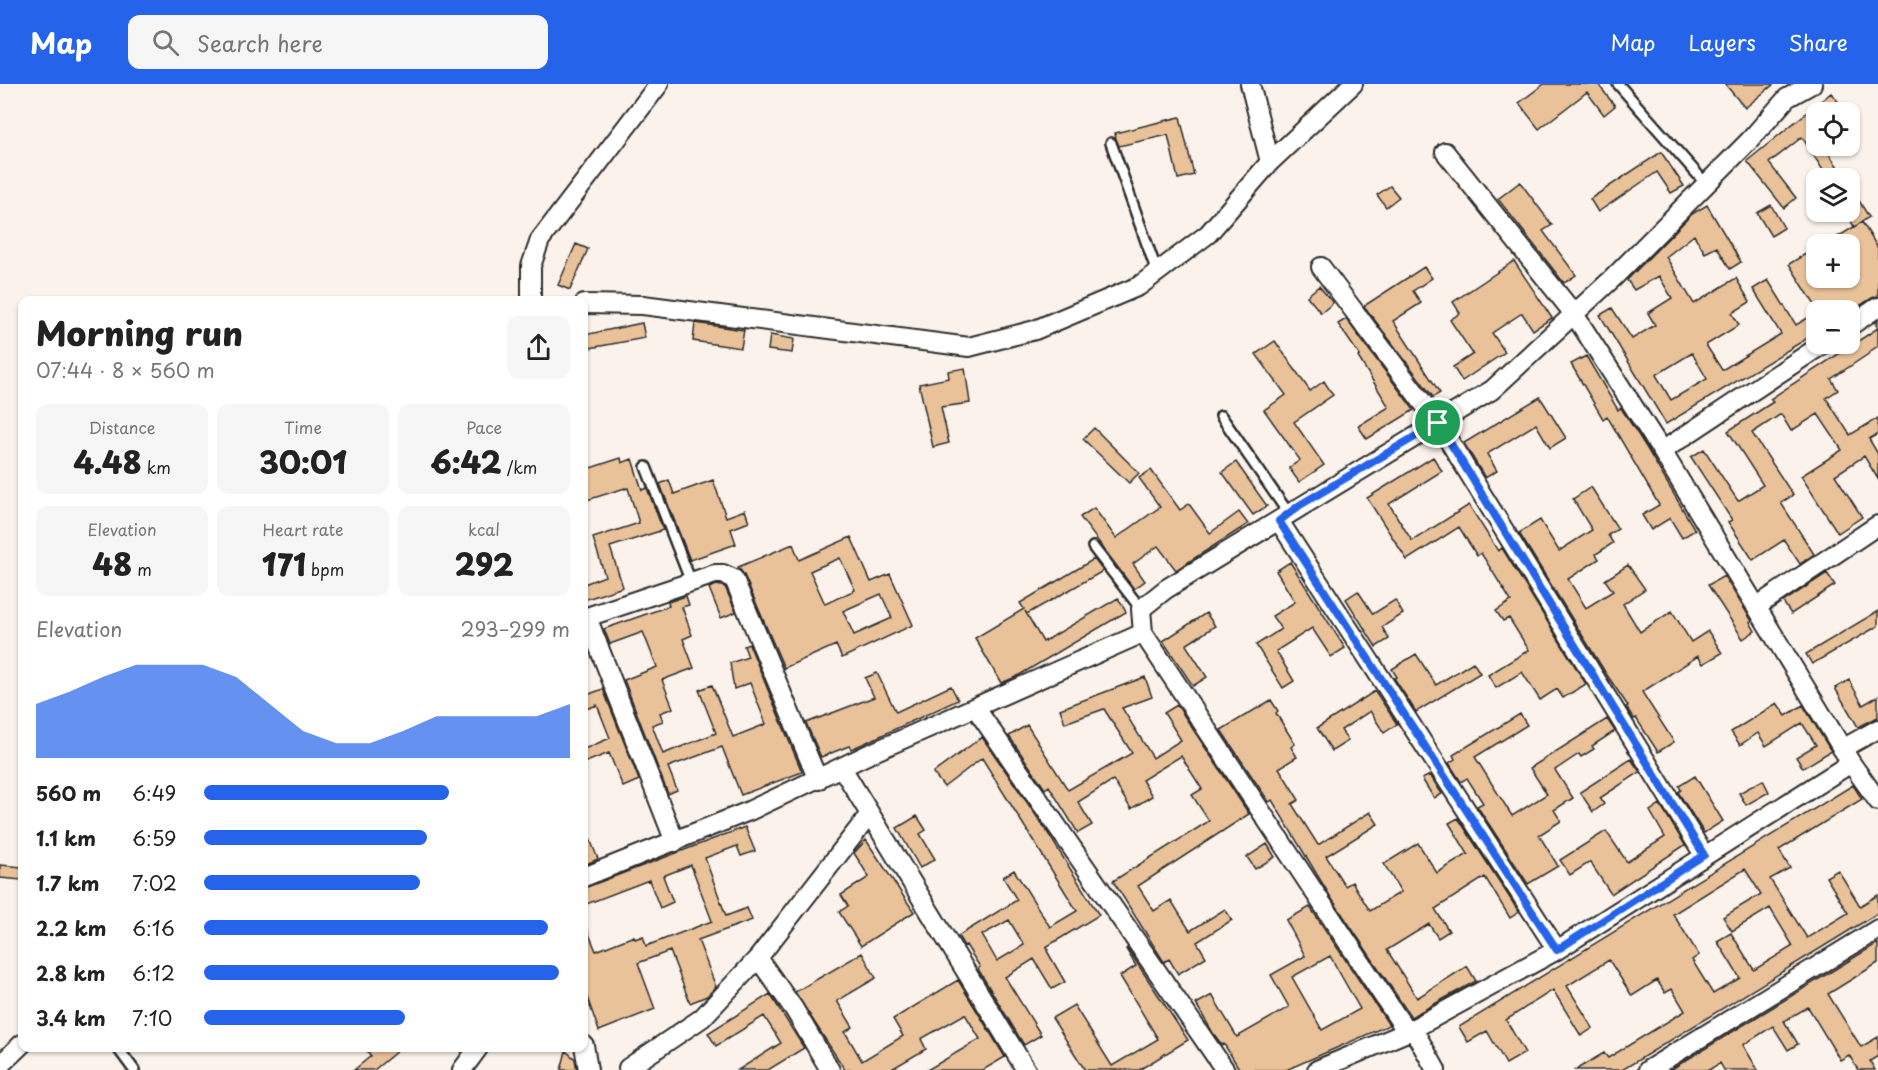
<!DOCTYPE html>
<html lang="en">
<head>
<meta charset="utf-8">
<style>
	:root { --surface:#fff; --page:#f6f6f6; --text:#222; --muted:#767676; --accent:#2563eb }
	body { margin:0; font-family:"Playpen Sans",sans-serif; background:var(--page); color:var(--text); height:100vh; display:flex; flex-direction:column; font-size:22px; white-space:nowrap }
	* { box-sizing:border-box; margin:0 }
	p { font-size:20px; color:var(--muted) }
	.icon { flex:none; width:33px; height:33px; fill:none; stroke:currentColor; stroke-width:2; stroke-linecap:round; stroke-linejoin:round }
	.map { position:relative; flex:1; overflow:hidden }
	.details { position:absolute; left:18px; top:212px; width:570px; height:756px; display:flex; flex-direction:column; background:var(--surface); border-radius:12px; box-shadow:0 2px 4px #0004 }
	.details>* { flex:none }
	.controls { position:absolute; left:1806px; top:18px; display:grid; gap:12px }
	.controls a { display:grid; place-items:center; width:54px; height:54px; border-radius:12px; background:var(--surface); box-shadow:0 2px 4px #0004; font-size:30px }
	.pin { position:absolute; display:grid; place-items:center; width:51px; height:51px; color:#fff; margin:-26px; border:3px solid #fff; border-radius:50%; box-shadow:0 2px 6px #0007 }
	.round { display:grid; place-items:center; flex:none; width:63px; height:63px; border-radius:12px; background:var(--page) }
	.head { display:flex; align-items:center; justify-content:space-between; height:102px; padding:0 18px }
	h1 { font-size:33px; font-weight:800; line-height:45px }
	.figures { display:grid; grid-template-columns:repeat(3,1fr); gap:9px; height:102px; padding:6px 18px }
	.figures div { display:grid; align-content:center; border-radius:12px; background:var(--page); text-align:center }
	.figures b { font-size:30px; font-weight:800 }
	.figures small { font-size:16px; font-weight:400 }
	.figures p { font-size:16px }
	.chart { height:168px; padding:12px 18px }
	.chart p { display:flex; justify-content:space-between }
	.chart svg { width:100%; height:108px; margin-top:6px; fill:var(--accent); opacity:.7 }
	ul { padding:0 18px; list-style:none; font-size:20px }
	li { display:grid; grid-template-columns:96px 72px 1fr; align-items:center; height:45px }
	li i { height:15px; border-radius:8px; background:var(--accent) }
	header { display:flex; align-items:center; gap:36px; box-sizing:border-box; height:84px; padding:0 30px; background:var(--accent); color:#fff }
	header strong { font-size:28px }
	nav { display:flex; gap:33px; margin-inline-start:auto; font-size:21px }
	.search { width:420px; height:54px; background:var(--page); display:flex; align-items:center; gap:15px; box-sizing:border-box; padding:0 21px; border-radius:12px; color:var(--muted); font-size:22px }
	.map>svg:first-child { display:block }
</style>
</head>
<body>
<header>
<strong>Map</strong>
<div class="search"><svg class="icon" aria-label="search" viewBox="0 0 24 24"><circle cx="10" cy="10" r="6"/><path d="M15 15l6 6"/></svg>Search here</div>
<nav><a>Map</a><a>Layers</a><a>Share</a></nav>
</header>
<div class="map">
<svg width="1878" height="986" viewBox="0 0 1878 986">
	<rect width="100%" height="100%" fill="#fbf3eb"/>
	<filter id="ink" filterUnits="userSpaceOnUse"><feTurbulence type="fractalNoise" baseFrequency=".0167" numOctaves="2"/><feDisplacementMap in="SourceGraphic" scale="12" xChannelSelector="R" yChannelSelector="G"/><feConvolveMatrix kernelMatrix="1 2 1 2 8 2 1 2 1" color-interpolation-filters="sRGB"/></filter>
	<g filter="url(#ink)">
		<path fill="#eac29a" stroke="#2b2b2b" stroke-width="1.5" fill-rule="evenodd" d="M1544,0H1598L1615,22L1604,31L1587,8L1539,45L1519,19Z
			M1725,0H1774L1745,24Z
			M1831,9L1847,28H1816V62H1824L1845,94H1828L1802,53L1769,79L1796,114L1784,124L1747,77Z
			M1180,33L1194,91L1178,95L1168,51L1119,62L1116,55L1115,49Z
			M1661,68L1684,102L1671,109L1657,88L1598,128L1590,115Z
			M1520,98L1552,141L1543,147L1576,191L1564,199L1498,115Z
			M1390,102L1399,113L1386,123L1377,111Z
			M1850,102L1869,133L1854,143L1850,135Z
			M1707,121L1741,178L1730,185L1717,163L1705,169L1694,151L1666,173L1694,220L1736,194L1750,218L1732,229L1739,241L1706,261L1722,286L1781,250L1753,205L1768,196L1796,241L1816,229V249L1666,340L1600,231L1612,224L1632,255L1655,241L1648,229L1672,214L1659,192L1634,206L1627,196L1692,130ZM1692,269L1707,295L1671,316L1656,291Z
			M1771,121L1784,144L1771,152L1757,129Z
			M1862,138L1878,164V212L1872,214L1853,226H1818L1789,180L1807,169L1816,184V194H1822L1826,200L1838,194H1850V160H1826Z
			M576,160L588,165L570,206L558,201Z
			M1514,177L1552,234L1533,246L1522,229L1492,249L1505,268L1462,297L1453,283L1473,270L1450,236L1460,229L1453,218Z
			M1424,183L1432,194L1413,207L1421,219L1393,237L1440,309L1433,313L1364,222Z
			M1319,202L1333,219L1321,229L1307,212Z
			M1346,235L1414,326L1367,355L1358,342L1389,323L1358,273L1360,272L1338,240Z
			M1878,237V262L1869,268L1870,269L1831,295L1838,306L1826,314L1850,351L1878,334V350L1869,355L1878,370V395L1864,372L1835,391L1862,433L1838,449L1801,392L1842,366L1818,330L1791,347L1781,330L1752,349L1793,411L1781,419L1814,470L1800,480L1784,456L1753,476L1728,438L1732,436L1691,373L1704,365L1738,417L1763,401L1728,347L1773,318L1770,315L1878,244L1875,239Z
			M642,239L645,254L584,265V251Z
			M695,239L744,246L741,264L693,257Z
			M770,251L794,255L792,269L768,266Z
			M1275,257L1310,307L1324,297L1333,311L1294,338L1324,381L1299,398L1289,384L1300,376L1264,326L1286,311L1256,270Z
			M1586,272L1618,326L1621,324L1646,363L1695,446L1682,454L1670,434L1651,446L1642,431L1659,421L1607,332L1603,335L1571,280Z
			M965,284L970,319L941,323L949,359L933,363L919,300L949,294L948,287Z
			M1540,313L1566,354L1550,364L1536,340L1487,370L1497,387L1485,394L1464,359Z
			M1094,344L1139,389L1129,399L1083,355Z
			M1433,373L1442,387L1389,420L1412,457L1469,421L1498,467L1502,464L1586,600L1563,614L1557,605L1540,616L1522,588L1496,604L1488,591L1529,566L1509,534L1503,537L1496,527L1511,517L1481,469L1477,472L1459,443L1407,476L1367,414Z
			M621,374L622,379L632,375L642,406L647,404L663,446L610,463L623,503L584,516V500L605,492L593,454L639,439L628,404L625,405V404L584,417V386Z
			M1236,378L1267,422L1253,431L1222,388Z
			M1151,386L1180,426L1189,420L1210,449L1239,428L1248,440L1176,486L1158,462L1133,480L1145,497L1134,505L1080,433L1094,424L1116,454L1160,423L1139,394Z
			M669,396L674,410L713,396L726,433L745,426L749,438L731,445L736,460L690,476L660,400Z
			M1591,403L1618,445L1608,451L1613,459L1596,470L1599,475L1568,495L1586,524L1613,507L1605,496L1628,481L1645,505L1623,520L1640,548L1672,527L1691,558L1708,547L1722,569L1703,580L1698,572L1642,608L1674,658L1658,668L1636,634L1634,635L1626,623L1628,622L1605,588L1519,449L1540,436L1559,467L1592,446L1573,415Z
			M851,453L871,498L890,490L913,541L842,574L836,561L784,584L744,491L738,483L793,460L799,476ZM840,474L855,506L825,520L810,487ZM881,510L892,534L854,551L843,527Z
			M1094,475L1103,487L1027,530L1025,527L1043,558L1118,514L1126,528L1016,593L1001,599L975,554L1024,525L1020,519Z
			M1290,478L1345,564L1331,573L1312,544L1276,567L1294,597L1283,604L1256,561L1281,545L1272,532L1295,518L1276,487Z
			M1827,489L1835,501L1791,530L1783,518Z
			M1724,492L1752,537L1750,538L1755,547L1743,555L1708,501Z
			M717,501L725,503L736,528L721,534L709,504Z
			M1358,507L1373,530L1395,516L1403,530L1382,543L1389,555L1376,563L1346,515Z
			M686,512L689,521L682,523L692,551L683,555L694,584L662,596L673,624L660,629L663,637L652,641L663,670L716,649L699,606L712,601L733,653L766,640L750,599L734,605L730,579L748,573L744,562L749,560L802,688L741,711L722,663L668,683L677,706L668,710L624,596L657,583L643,548L610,560L604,545L669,522L668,518Z
			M1878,527V542L1812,580L1806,570Z
			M1206,529L1215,542L1186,561L1207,593L1193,602L1163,557Z
			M1416,570L1436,601L1473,578L1480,589L1416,628L1394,594L1397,593L1392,585Z
			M877,589L896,628L951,602L958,616L865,659L851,665L849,662L821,673L806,639L874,613L865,594Z
			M1145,593L1152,613L1122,624L1153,674L1181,656L1164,629L1177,621L1249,730L1138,802L1154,827L1171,816L1190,847L1225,825L1232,836L1197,858L1206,873L1178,890L1169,875L1164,878L1113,797L1209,737L1192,711L1202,705L1181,672L1142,696L1152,712L1131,725L1113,696L1078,718L1092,741L1078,749L1049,702L1045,705L1009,652L1027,641L1068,706L1132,669L1104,625L1065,639L1060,625Z
			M1849,596L1863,621L1878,612V633L1858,643L1835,604Z
			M603,605L639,696L623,703L609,669L584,679V665L610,654L597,621L584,626V612Z
			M1375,607L1397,640L1384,649L1370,627L1341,646L1348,657L1332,667L1317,644Z
			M1271,616L1278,627L1276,629L1295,660L1291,663L1297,673L1279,684L1299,716L1292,720L1318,761L1370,728L1378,740L1326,772L1345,802L1352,798L1370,827L1401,808L1384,780L1418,759L1437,789L1468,770L1449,739L1458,734L1519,828L1510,834L1485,793L1435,825L1449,847L1438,854L1429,840L1387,866L1417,914L1467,882L1476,897L1411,933L1330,812L1272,716L1269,718L1221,646Z
			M1777,619L1786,632L1803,621L1831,667L1803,684L1796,673L1816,661L1802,639L1766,662L1758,649L1740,661L1731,648Z
			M1520,630L1527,641L1475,673L1512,732L1547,710L1530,684L1607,635L1615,647L1592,662L1594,665L1581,673L1579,670L1555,686L1573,714L1554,726L1561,737L1539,751L1558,782L1528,800L1477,722L1483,719L1467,694L1461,698L1449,679L1455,675L1453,671Z
			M982,653L1046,746L1099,831L1046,863L1048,866L1047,867L1065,898L1052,905L1034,875L1005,893L1041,951L1024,961L978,885L980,883L966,861L964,862L958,852L1017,816L1003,793L1014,786L1050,843L1077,827L982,674L944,703L933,689ZM1009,836L1024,861L997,877L982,851Z
			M1631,675L1640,688L1600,714L1604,720L1593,728L1580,708Z
			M1430,691L1442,710L1434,714L1422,695Z
			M1695,692L1723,737L1704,749L1678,708L1681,706L1679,702Z
			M1763,696L1769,708L1746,721L1739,709Z
			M1853,701L1862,715L1779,766L1790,784L1770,795L1807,854L1848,829L1826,793L1838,786L1860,822L1878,811V829L1622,986H1575L1604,969L1608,974L1685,927L1672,905L1665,909L1657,896L1632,912L1609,876L1567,902L1593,944L1581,952L1553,906L1506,936L1525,969L1506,980L1487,947L1468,958L1459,943ZM1745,785L1761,810L1723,833L1732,847L1770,824L1793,862L1754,886L1731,849L1717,857L1740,894L1713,910L1692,876L1699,871L1673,830Z
			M1660,720L1685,761L1611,810L1590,778L1570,791L1560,776L1606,747L1627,778L1665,753L1650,727Z
			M917,732L926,746L920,750L935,775L920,784L897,744Z
			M584,740L598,775L584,781Z
			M745,743L755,767L741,772L737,762L705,774L726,832L747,824L752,836L698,856L716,903L707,912L690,919L670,867L638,879L655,925L599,947L584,905V838L596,867L634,852L635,855L643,852L646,862L712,837L691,781L663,792L673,818L660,824L649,796L584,821V804Z
			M866,756L914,828L861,862L839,828L848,822L841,811L869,793L854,769Z
			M1267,760L1275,773L1255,785L1247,773Z
			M0,781L22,783V796L0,794Z
			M1310,823L1389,941L1286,986H1240L1224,960L1222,961L1213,949L1196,920L1212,911L1237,953L1289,923L1271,891L1305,872L1286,836ZM1330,872L1360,925L1322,946L1292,893Z
			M1878,859V879L1828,910L1861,963L1878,953V972L1870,977L1875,986H1858L1849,971L1840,976L1808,923L1784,937L1798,960L1788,966L1773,942L1743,961L1758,986H1724L1720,979L1709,986H1670Z
			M1127,864L1188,956L1139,986H1085L1052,934L1074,921L1112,982L1158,955L1120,892L1136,882L1126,865Z
			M862,869L876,894L837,917L853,943L845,948L862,977L903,952L893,935L958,896L1005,973L983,986H927L980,955L965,930L921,955L926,965L890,986H845L795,908Z
			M770,910L804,964L768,986H738L781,959L764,932L716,962L708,949Z
			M364,963H402L374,986H354L371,972Z
			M566,967L575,975L577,986H561Z"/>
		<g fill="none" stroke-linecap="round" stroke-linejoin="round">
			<defs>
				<path id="service" d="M1618,0L1706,100
					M1111,59L1157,188
					M1221,332L1289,430
					M646,383L691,498
					M1093,463L1141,525
					M117,963L134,986"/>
				<path id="minor" d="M1250,0L1270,78
					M1445,68L1574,230L1662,367L1851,679
					M1321,183L1438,339L1704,771
					M531,216V182L540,156L659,0
					M584,220L643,221L969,263L1035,246L1139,202L1208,150L1270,78L1353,0
					M1850,242L1878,223
					M1662,367L1823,260
					M1279,437L1557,866
					M1756,523L1878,441
					M587,533L675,758
					M584,534L715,490H723L734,495L818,696
					M1143,549L1407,948
					M975,623L1225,986
					M1842,665L1878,645
					M842,684L1026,986
					M584,793L749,727L869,670L1143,549L1141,525L1166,505L1492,306L1613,194L1750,56L1787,14L1812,0
					M1413,945L1436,986
					M584,961L588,986
					M0,981L22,960
					M628,984L702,934L758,874
					M462,986L479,963
					M830,986L794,925L758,874L870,730
					M1317,986L1407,948L1557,866L1851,679L1878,717
					M1648,986L1878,845"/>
			</defs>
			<use href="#service" stroke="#2b2b2b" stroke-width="14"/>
			<use href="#minor" stroke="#2b2b2b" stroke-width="22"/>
			<use href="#service" stroke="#fff" stroke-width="9"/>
			<use href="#minor" stroke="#fff" stroke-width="18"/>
		</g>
	</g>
	<g fill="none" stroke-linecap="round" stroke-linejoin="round" filter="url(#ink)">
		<defs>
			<path id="route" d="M1438,339L1704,771L1557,866L1279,437L1300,421Z"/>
		</defs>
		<use href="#route" stroke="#fff" stroke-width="12"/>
		<use href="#route" stroke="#2563eb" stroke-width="8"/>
	</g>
</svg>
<div class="controls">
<a><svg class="icon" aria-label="locate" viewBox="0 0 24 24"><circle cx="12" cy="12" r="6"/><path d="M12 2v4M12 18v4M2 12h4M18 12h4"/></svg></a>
<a><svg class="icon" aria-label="layers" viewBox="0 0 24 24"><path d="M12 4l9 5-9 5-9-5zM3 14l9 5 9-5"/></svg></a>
<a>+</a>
<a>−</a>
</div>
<div class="pin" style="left:1438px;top:339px;background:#1e9e55"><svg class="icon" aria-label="arrive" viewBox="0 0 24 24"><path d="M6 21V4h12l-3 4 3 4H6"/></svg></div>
<section class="details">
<div class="head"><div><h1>Morning run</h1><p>07:44 · 8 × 560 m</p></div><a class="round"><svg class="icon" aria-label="share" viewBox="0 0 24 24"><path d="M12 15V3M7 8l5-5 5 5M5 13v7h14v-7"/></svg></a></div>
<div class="figures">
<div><p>Distance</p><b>4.48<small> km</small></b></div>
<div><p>Time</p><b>30:01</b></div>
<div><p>Pace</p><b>6:42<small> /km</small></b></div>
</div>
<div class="figures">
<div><p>Elevation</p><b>48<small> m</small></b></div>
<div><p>Heart rate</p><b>171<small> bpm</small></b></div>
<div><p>kcal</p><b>292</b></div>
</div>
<div class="chart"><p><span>Elevation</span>293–299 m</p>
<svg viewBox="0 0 160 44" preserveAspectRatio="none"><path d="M0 44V22L10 17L20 11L30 6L40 6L50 6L60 11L70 22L80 33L90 38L100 38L110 33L120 27L130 27L140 27L150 27L160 22V44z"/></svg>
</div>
<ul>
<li><b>560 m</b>6:49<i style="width:67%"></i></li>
<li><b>1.1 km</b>6:59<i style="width:61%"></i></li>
<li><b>1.7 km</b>7:02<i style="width:59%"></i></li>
<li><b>2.2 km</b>6:16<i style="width:94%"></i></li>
<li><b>2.8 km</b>6:12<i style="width:97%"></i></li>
<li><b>3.4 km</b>7:10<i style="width:55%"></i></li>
</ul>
</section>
</div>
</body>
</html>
